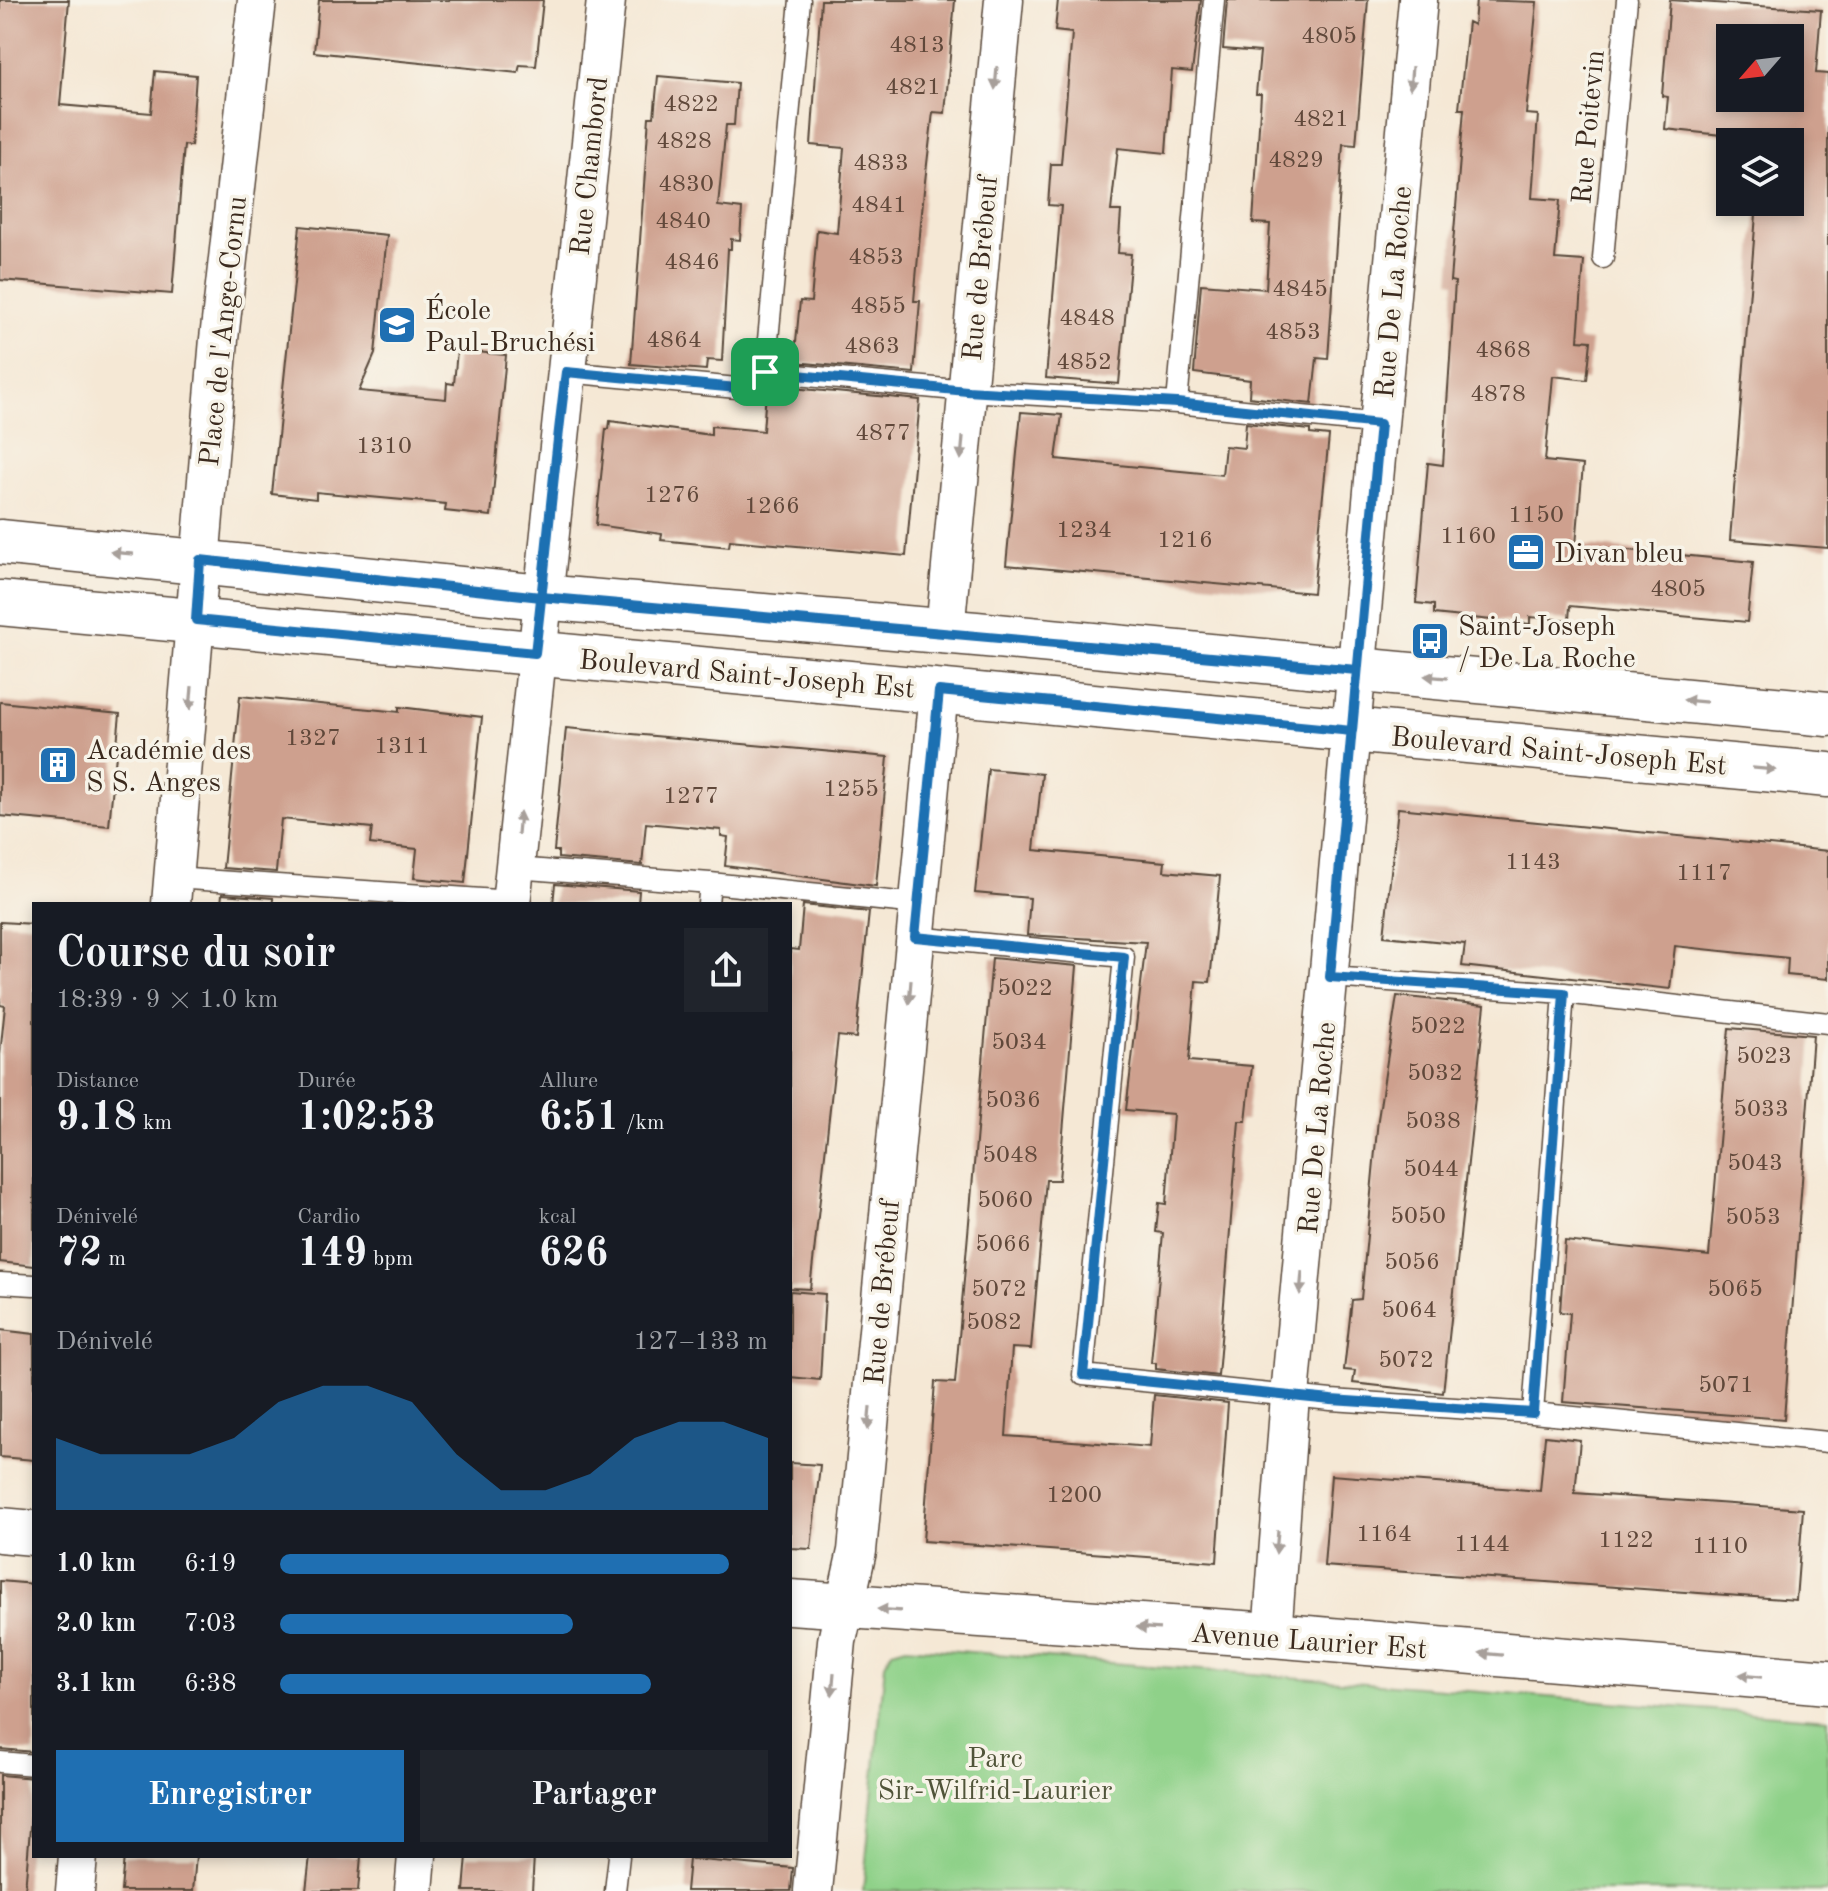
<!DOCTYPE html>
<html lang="fr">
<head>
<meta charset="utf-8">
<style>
	:root { --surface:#171b24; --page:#20242c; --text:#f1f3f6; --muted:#9ea1a6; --accent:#1f6fb2 }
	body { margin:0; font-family:"Old Standard TT",serif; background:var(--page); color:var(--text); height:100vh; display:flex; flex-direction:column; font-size:30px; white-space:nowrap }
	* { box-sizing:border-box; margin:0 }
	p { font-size:26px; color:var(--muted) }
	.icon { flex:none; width:44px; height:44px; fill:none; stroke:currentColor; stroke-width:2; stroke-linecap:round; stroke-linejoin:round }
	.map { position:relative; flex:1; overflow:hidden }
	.side { position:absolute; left:32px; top:902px; width:760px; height:956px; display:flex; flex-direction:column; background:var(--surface); border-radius:0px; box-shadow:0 4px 12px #0003 }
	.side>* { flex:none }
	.needle { width:52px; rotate:242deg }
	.fabs { position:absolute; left:1716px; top:24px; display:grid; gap:16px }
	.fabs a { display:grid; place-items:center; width:88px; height:88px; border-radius:0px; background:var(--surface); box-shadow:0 4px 12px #0003; font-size:40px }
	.pin { position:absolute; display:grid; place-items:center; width:68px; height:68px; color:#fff; margin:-34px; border-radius:16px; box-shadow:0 4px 12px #0006 }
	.round { display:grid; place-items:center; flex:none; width:84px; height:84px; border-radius:0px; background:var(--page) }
	.overview { display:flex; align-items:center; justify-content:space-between; height:136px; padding:0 24px }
	h1 { font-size:44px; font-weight:700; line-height:60px }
	.stats { display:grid; grid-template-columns:repeat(3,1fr); gap:12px; height:136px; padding:8px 24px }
	.stats div { display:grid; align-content:center }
	.stats b { font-size:40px; font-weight:700 }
	.stats small { font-size:22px; font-weight:400 }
	.stats p { font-size:22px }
	.chart { height:224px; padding:16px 24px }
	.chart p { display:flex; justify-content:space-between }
	.chart svg { width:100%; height:144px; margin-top:8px; fill:var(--accent); opacity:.7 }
	.button { display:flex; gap:16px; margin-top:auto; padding:16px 24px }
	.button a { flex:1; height:92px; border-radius:0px; background:var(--accent); color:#fff; font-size:32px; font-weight:700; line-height:92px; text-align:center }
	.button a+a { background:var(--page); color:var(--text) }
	ul { padding:0 24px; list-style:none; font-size:26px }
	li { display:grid; grid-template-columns:128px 96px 1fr; align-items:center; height:60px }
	li i { height:20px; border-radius:10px; background:var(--accent) }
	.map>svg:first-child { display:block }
</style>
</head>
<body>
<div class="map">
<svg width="1828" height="1891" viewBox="0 0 1828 1891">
	<rect width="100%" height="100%" fill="#f7f3e8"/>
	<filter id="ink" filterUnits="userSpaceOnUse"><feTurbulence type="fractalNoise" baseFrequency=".0125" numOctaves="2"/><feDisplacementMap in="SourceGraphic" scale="16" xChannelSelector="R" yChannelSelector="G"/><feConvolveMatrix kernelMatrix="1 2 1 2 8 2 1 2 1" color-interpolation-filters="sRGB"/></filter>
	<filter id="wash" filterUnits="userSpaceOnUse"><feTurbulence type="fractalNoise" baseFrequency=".006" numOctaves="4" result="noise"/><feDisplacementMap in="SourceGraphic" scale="32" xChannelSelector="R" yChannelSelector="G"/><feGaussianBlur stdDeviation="1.8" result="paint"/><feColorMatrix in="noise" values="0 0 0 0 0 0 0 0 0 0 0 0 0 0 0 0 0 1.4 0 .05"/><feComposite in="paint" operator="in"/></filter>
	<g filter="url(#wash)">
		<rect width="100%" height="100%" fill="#f5e8d5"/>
		<path fill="#8fd189" stroke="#657e54" stroke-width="2" d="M906,1647L1828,1719V1891H863L885,1664L892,1651Z"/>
		<g id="blocks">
			<path fill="#cea08e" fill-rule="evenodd" d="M0,0H69L60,105L151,113L155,71L196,75L191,146L184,145L172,294L0,280Z
				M319,0H543L536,66L520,65L518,73L314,52Z
				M821,0H955L945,113L933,112L924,190L914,301H920L914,373L794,362L800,301L811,302L817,230L837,233L844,148L811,145Z
				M1058,0H1201L1192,72L1172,70L1166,153L1118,148L1111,211H1121L1118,253L1131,254L1119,384L1046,378L1061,206L1048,205L1051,164H1061L1072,33L1055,31Z
				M1227,0H1368L1356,145L1343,144L1328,359L1317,358L1312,404L1249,397L1250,380L1194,373L1201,284L1266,289L1270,224L1253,223L1261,94H1256L1260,52L1223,49Z
				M1476,0L1537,2L1526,114L1538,115L1532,198L1560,200L1555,259L1584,261L1578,340L1591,341L1587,380L1553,376L1545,461L1583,465L1576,545L1753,562L1747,622L1570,606L1569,620L1530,617V624L1434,614V605L1416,603L1428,463L1443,465L1455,282L1450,281L1464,109H1459L1468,22L1474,25Z
				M1670,0L1821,10L1816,73L1828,74V548L1730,540L1757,202H1790V142L1665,129L1668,97L1662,96ZM1730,38H1790V98H1730Z
				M658,76L737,83L734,125H726L718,206L742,209L740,240L731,239V249H728L722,361L707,360L706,370L631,364L649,117H654Z
				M300,226L387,235L375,354L359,391L446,399L447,383L454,384L457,350L506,355L491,516L445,511L446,504L316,492V499L272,494Z
				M792,388L920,400L906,556L730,540L729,547L661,540L662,534L596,525L606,429H609L610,421L711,435V426L763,431L766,392L791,395Z
				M1021,412L1062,415L1056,459L1222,475L1225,446L1244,448L1246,423L1310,430V434L1329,436L1313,593L1006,565Z
				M240,696L399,712V707L482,717L465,883L414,878L417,849L370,844L372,828L281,819L276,872L223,868Z
				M0,702L120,714L109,826L0,816Z
				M566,728L888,757L876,886L725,866L728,837L721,836V830L646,823L642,865L558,858V851H554Z
				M988,769L1042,774L1034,850L1165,862L1164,871L1220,876L1210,982L1196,981L1189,1061L1252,1066L1246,1121H1239L1218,1376L1156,1369V1363H1151L1163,1233L1156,1232L1159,1203L1166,1204L1173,1114L1126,1110L1146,942L1027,935L1030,898L975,893Z
				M1398,808L1828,851V979L1787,975L1788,958L1675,946L1670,989L1462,966L1465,944L1384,936Z
				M555,884L639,891L638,904H553Z
				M222,894L273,898V904H221Z
				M803,905L869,912L856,1038L838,1036L810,1289L790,1288V949L799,950Z
				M0,922L34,924V1266L0,1262V1055L5,1006L0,1005Z
				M992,958L1077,966L1059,1180H1046L1031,1349L1012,1348L1006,1436L1150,1447L1154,1395L1228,1403L1217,1562L923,1541L935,1382L955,1383Z
				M1397,996L1485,1005L1443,1393L1353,1383L1355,1371L1344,1370L1352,1300L1361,1299L1378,1119Z
				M1729,1028L1813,1035L1784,1419L1563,1402L1570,1313L1560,1312L1565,1241L1709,1256Z
				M790,1291L825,1294L820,1380L790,1377Z
				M0,1330L34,1334V1460L0,1457Z
				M1545,1436L1580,1440L1575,1493L1803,1509L1796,1600L1324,1566L1331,1475L1540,1491Z
				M790,1463L820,1465L811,1549L790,1548Z
				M0,1581L34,1584V1752L0,1749Z
				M0,1775L34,1778L25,1891H0Z
				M124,1856H196L193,1891H121Z
				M310,1856H361L358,1891H306Z
				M467,1856H534L532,1891H464Z
				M689,1859L793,1868L791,1891H686Z"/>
		</g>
	</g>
	<g filter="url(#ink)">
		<use href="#blocks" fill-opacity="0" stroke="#574639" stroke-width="2"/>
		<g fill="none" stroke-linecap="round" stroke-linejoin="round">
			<defs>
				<path id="lane" d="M1603,258L1627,0
					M566,372L737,388L753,384L765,372L800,0
					M765,372L967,391L1177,403L1380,424
					M1177,403L1214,0
					M515,868L710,883
					M174,878L511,901
					M708,904L710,883L919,904
					M915,937L1124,957L1083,1375L1331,1400L1533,1413L1564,993L1330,977
					M1564,993L1828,1023
					M0,1283L34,1285
					M1533,1413L1828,1442
					M0,1762L34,1765
					M615,1891L619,1856"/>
				<path id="street" d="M945,631L1004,0
					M171,904L219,339L257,0
					M511,904L606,0
					M1272,1635L1290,1396L1418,0
					M75,1891L78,1856
					M414,1891L417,1856
					M813,1891L837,1641L857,1551L939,691"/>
				<path id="secondary" d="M0,542L541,597L976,634L1828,714
					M0,603L1828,775
					M0,1530L34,1533
					M790,1602L1272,1635L1828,1682"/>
			</defs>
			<use href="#lane" stroke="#574639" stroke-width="23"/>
			<use href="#street" stroke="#574639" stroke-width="41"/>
			<use href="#secondary" stroke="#574639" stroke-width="47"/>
			<use href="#lane" stroke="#fff" stroke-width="20"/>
			<use href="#street" stroke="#fff" stroke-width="38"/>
			<use href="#secondary" stroke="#fff" stroke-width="44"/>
		</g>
		<defs><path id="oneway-solid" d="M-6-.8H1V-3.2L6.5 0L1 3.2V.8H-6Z" transform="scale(2)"/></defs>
		<g fill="#a79f9a">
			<use href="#oneway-solid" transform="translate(996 78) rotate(95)"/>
			<use href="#oneway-solid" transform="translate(1411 78) rotate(95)"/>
			<use href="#oneway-solid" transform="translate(962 448) rotate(95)"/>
			<use href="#oneway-solid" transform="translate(122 553) rotate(-175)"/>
			<use href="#oneway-solid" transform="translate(1436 677) rotate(-175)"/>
			<use href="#oneway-solid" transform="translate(191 698) rotate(95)"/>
			<use href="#oneway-solid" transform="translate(1695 701) rotate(-175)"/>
			<use href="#oneway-solid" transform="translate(1764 769) rotate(5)"/>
			<use href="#oneway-solid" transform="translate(519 823) rotate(-85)"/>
			<use href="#oneway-solid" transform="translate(910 992) rotate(95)"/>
			<use href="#oneway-solid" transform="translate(1301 1283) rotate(95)"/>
			<use href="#oneway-solid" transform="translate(869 1418) rotate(95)"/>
			<use href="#oneway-solid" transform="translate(1277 1542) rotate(95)"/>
			<use href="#oneway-solid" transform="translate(889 1610) rotate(-176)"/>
			<use href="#oneway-solid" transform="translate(1148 1628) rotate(-176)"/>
			<use href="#oneway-solid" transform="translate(1491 1654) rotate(-175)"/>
			<use href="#oneway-solid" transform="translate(1750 1676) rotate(-175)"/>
			<use href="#oneway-solid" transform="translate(833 1684) rotate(95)"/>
		</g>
	</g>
	<g fill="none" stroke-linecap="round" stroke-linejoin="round" filter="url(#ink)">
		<defs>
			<path id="route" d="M765,372L753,384L737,388L566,372C554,465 546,559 535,653L196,620L200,560L541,597L1357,670L1330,977L1564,993L1533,1413L1331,1400L1083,1375L1124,957L915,937L939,691L1352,731C1361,629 1370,527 1380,424L1177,403L967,391L765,372"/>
		</defs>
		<use href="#route" stroke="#fff" stroke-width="16"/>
		<use href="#route" stroke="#1f6fb2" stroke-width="10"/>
	</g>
	<defs>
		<symbol id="school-square" viewBox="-11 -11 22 22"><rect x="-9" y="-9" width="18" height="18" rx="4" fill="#1f6fb2" stroke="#f7f3e8"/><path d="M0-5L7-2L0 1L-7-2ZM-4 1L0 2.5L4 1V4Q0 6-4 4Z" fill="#fff"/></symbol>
		<symbol id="office-square" viewBox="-11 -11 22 22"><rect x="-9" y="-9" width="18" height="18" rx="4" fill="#1f6fb2" stroke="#f7f3e8"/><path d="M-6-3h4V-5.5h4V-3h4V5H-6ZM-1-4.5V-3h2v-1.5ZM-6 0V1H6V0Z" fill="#fff"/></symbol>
		<symbol id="bus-square" viewBox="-11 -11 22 22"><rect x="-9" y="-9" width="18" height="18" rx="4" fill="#1f6fb2" stroke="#f7f3e8"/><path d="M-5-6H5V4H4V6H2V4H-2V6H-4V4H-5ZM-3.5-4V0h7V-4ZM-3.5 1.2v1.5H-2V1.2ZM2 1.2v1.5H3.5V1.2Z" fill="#fff"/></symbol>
		<symbol id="building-square" viewBox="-11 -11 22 22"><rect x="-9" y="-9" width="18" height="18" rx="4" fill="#1f6fb2" stroke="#f7f3e8"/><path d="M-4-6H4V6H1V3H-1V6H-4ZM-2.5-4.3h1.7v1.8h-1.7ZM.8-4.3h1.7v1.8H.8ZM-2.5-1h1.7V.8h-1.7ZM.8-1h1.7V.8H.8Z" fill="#fff"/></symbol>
	</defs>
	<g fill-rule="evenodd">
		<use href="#school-square" x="375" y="303" width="44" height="44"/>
		<use href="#office-square" x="1504" y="530" width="44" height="44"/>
		<use href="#bus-square" x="1408" y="619" width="44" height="44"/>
		<use href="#building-square" x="36" y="743" width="44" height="44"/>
	</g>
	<g text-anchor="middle" stroke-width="7" stroke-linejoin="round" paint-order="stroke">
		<g font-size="24" fill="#60483a">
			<text x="1329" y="43">4805</text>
			<text x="917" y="52">4813</text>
			<text x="913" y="94">4821</text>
			<text x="691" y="111">4822</text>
			<text x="1321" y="126">4821</text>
			<text x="684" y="148">4828</text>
			<text x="1296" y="167">4829</text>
			<text x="881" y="170">4833</text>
			<text x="686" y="191">4830</text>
			<text x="879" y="212">4841</text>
			<text x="683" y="228">4840</text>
			<text x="876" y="264">4853</text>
			<text x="692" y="269">4846</text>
			<text x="1300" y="296">4845</text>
			<text x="878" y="313">4855</text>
			<text x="1087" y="325">4848</text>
			<text x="1293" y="339">4853</text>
			<text x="674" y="347">4864</text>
			<text x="872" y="353">4863</text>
			<text x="1503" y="357">4868</text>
			<text x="1084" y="369">4852</text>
			<text x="1498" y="401">4878</text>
			<text x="883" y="440">4877</text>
			<text x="384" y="453">1310</text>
			<text x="672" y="502">1276</text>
			<text x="772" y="513">1266</text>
			<text x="1536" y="522">1150</text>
			<text x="1084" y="537">1234</text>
			<text x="1468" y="543">1160</text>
			<text x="1185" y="547">1216</text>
			<text x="1678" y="596">4805</text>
			<text x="313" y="745">1327</text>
			<text x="402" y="753">1311</text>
			<text x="851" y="796">1255</text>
			<text x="691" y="803">1277</text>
			<text x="1533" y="869">1143</text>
			<text x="1704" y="880">1117</text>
			<text x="1025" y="995">5022</text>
			<text x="1438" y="1033">5022</text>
			<text x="1019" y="1049">5034</text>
			<text x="1764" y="1063">5023</text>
			<text x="1435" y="1080">5032</text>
			<text x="1013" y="1107">5036</text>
			<text x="1761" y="1116">5033</text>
			<text x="1433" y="1128">5038</text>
			<text x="1010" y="1162">5048</text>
			<text x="1755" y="1170">5043</text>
			<text x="1431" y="1176">5044</text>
			<text x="1005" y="1207">5060</text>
			<text x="1418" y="1223">5050</text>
			<text x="1753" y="1224">5053</text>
			<text x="1003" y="1251">5066</text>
			<text x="1412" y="1269">5056</text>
			<text x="999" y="1296">5072</text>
			<text x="1735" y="1296">5065</text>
			<text x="1409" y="1317">5064</text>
			<text x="994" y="1329">5082</text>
			<text x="1406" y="1367">5072</text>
			<text x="1726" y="1392">5071</text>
			<text x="1074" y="1502">1200</text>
			<text x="1384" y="1541">1164</text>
			<text x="1626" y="1547">1122</text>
			<text x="1482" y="1551">1144</text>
			<text x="1720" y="1553">1110</text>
		</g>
		<g font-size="28" fill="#3b2a1e" stroke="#f7f3e8">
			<text transform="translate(1587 127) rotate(-85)" y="10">Rue Poitevin</text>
			<text transform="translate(588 166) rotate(-84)" y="10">Rue Chambord</text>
			<text transform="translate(979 268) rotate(-85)" y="10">Rue de Brébeuf</text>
			<text transform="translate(1392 292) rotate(-85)" y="10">Rue De La Roche</text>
			<text transform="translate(222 331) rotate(-84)" y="10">Place de l'Ange-Cornu</text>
			<text transform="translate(747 673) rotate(5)" y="10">Boulevard Saint-Joseph Est</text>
			<text transform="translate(1559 750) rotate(5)" y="10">Boulevard Saint-Joseph Est</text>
			<text transform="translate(1316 1128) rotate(-85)" y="10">Rue De La Roche</text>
			<text transform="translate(881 1292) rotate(-85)" y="10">Rue de Brébeuf</text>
			<text transform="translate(1309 1640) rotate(4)" y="10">Avenue Laurier Est</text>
		</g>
		<g font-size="28" fill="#3b2a1e" stroke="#f7f3e8" text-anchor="start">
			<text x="425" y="319">École<tspan x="425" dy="32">Paul-Bruchési</tspan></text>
			<text x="1554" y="562">Divan bleu</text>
			<text x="1458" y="635">Saint-Joseph<tspan x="1458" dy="32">/ De La Roche</tspan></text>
			<text x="86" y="759">Académie des<tspan x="86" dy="32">S S. Anges</tspan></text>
		</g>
		<g font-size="28" fill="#505439" stroke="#f7f3e8">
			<text x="995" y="1767">Parc<tspan x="995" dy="32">Sir-Wilfrid-Laurier</tspan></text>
		</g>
	</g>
</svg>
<div class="fabs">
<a><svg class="needle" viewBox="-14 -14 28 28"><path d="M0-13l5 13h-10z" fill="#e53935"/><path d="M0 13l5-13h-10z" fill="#9ea1a6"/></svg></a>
<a><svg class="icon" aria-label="layers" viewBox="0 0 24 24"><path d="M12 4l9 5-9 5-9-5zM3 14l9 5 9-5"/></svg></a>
</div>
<div class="pin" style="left:765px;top:372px;background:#1e9e55"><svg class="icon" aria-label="arrive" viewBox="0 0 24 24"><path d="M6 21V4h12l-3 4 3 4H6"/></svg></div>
<section class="side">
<div class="overview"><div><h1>Course du soir</h1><p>18:39 · 9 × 1.0 km</p></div><a class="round"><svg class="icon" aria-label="share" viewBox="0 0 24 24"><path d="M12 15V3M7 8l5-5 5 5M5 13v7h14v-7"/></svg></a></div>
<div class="stats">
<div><p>Distance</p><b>9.18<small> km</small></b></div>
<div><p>Durée</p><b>1:02:53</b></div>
<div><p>Allure</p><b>6:51<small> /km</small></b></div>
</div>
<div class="stats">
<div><p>Dénivelé</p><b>72<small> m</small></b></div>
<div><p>Cardio</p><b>149<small> bpm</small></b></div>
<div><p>kcal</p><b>626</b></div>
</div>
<div class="chart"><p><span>Dénivelé</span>127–133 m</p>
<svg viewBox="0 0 160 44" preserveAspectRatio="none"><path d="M0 44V22L10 27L20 27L30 27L40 22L50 11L60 6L70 6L80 11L90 27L100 38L110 38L120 33L130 22L140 17L150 17L160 22V44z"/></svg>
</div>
<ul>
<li><b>1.0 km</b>6:19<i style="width:92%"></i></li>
<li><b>2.0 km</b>7:03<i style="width:60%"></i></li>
<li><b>3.1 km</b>6:38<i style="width:76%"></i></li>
</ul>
<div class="button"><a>Enregistrer</a><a>Partager</a></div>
</section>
</div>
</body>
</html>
